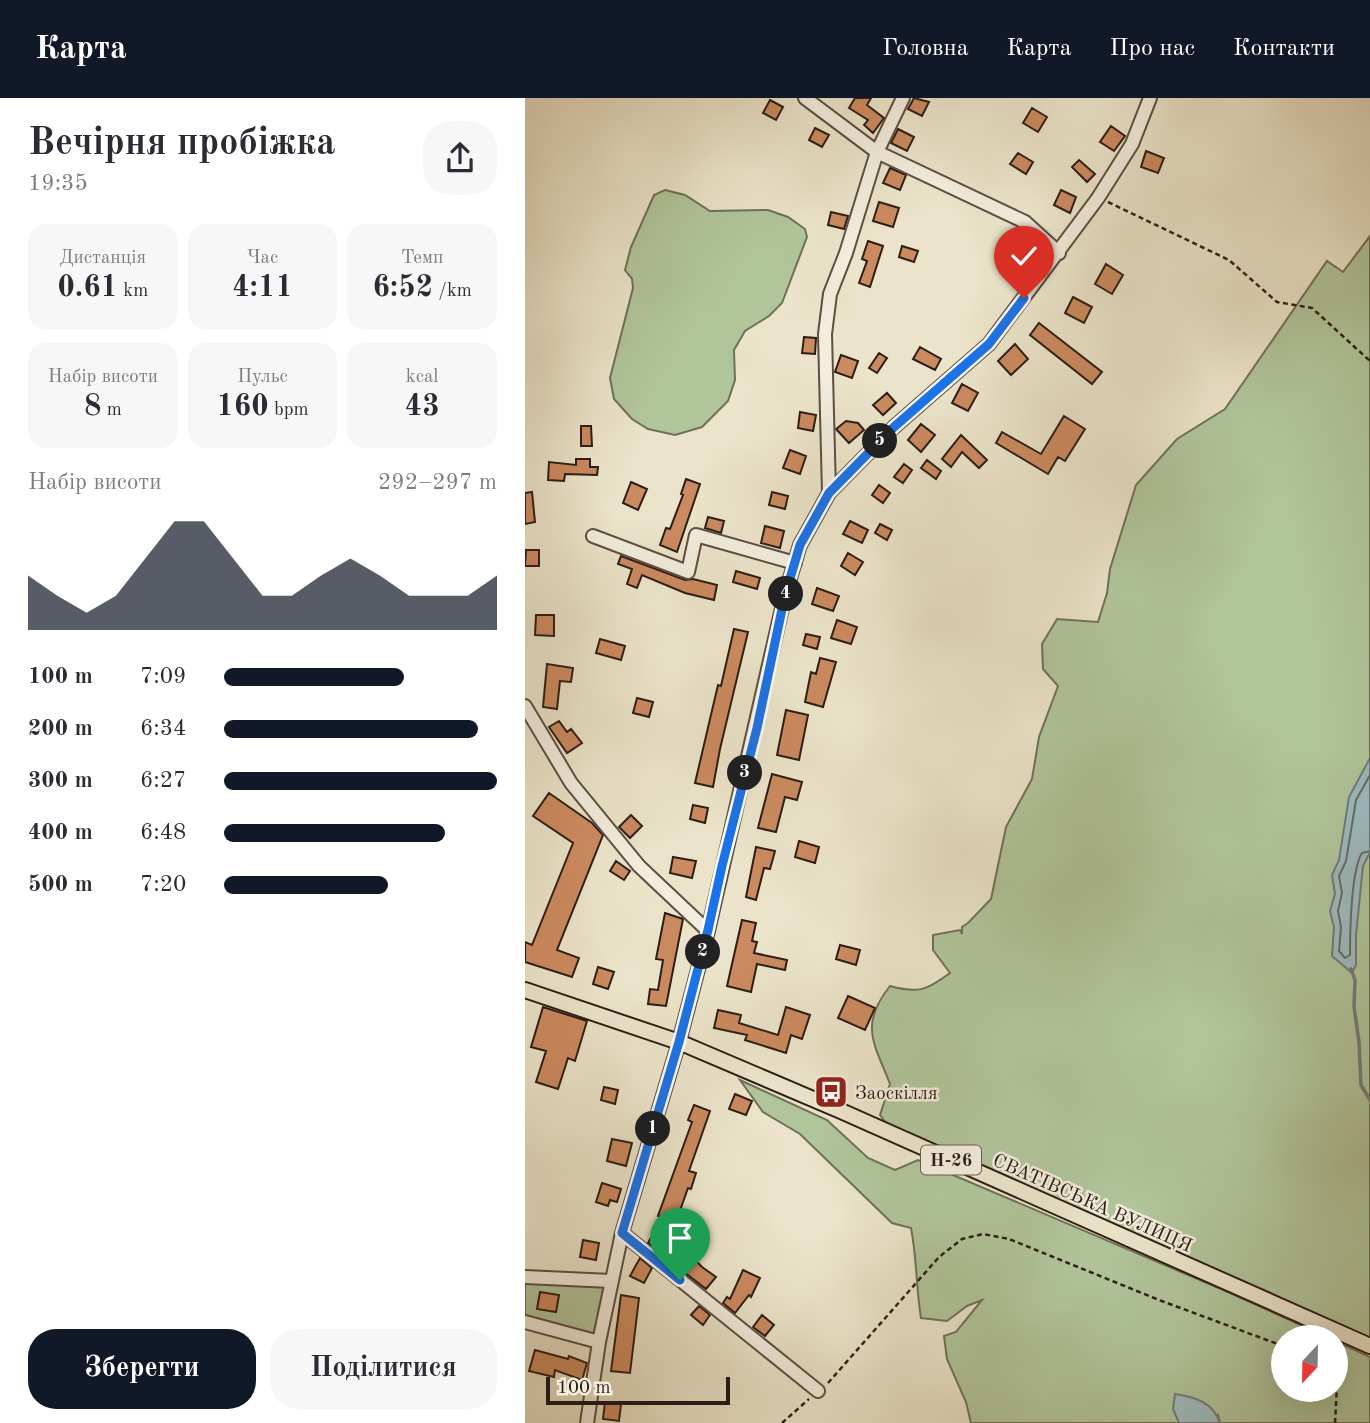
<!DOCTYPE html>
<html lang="uk">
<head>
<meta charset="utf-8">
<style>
	:root { --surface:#fff; --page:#f7f7f7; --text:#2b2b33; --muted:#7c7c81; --accent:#111827 }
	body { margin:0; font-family:"Old Standard TT",serif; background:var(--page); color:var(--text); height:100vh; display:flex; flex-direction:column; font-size:26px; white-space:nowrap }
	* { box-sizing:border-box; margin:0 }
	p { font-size:23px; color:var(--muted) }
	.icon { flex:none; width:38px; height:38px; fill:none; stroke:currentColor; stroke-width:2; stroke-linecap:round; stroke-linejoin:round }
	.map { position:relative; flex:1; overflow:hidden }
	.sheet { display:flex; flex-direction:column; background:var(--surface); width:525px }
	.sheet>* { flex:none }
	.needle { width:46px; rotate:202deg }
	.fabs { position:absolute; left:746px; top:1227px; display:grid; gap:14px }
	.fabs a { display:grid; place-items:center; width:77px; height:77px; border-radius:50%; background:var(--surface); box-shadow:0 7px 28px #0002; font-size:35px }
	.scale { position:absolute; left:21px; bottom:18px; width:184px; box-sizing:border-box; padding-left:7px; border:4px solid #2c1d15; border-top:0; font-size:19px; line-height:24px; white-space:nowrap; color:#2c1d15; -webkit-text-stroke:5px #f2eddd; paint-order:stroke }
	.pin { position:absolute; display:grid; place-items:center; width:60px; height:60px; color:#fff; margin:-72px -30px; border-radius:50% 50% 50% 0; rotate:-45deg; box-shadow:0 0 7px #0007 }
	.pin .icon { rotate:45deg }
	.km { position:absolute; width:35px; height:35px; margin:-18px; border-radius:50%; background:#222; color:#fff; font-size:19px; line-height:35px; text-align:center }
	.round { display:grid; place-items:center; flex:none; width:74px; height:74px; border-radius:28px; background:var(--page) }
	.headline { display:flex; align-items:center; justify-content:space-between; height:119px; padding:0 28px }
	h1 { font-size:38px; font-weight:700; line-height:52px }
	.metrics { display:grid; grid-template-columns:repeat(3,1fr); gap:10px; height:119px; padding:7px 28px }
	.metrics div { display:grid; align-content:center; border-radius:18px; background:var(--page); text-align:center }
	.metrics b { font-size:30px; font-weight:700 }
	.metrics small { font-size:19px; font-weight:400 }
	.metrics p { font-size:19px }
	.chart { height:196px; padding:14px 28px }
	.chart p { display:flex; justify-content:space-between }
	.chart svg { width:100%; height:126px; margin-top:7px; fill:var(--accent); opacity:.7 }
	.button { display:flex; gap:14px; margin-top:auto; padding:14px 28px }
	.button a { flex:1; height:80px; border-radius:28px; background:var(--accent); color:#fff; font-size:28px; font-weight:700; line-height:80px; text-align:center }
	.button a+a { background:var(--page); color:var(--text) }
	ul { padding:0 28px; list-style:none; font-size:23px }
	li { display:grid; grid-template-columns:112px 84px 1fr; align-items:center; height:52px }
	li i { height:18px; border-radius:9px; background:var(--accent) }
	header { display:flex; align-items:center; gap:42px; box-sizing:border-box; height:98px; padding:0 35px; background:var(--accent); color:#fff }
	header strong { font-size:33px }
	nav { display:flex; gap:38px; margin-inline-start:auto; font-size:24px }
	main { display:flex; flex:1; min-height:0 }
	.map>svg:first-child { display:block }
</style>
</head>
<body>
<header>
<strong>Карта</strong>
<nav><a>Головна</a><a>Карта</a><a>Про нас</a><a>Контакти</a></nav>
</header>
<main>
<section class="sheet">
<div class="headline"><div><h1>Вечірня пробіжка</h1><p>19:35</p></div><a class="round"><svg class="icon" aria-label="share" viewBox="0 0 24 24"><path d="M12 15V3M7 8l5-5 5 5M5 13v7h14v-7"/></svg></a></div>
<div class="metrics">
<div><p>Дистанція</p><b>0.61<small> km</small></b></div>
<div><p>Час</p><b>4:11</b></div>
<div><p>Темп</p><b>6:52<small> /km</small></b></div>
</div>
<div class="metrics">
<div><p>Набір висоти</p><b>8<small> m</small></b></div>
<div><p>Пульс</p><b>160<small> bpm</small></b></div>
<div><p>kcal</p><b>43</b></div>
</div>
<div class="chart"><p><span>Набір висоти</span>292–297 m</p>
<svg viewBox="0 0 160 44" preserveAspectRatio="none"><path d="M0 44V25L10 32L20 38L30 32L40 19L50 6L60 6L70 19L80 32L90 32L100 25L110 19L120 25L130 32L140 32L150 32L160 25V44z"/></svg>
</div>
<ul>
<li><b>100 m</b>7:09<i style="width:66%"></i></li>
<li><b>200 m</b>6:34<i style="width:93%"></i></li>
<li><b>300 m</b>6:27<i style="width:100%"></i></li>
<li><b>400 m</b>6:48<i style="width:81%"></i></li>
<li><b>500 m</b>7:20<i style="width:60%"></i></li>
</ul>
<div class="button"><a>Зберегти</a><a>Поділитися</a></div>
</section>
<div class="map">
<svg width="845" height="1325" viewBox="0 0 845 1325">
	<rect width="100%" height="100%" fill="#ebe4ca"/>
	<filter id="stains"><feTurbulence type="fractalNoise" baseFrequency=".00286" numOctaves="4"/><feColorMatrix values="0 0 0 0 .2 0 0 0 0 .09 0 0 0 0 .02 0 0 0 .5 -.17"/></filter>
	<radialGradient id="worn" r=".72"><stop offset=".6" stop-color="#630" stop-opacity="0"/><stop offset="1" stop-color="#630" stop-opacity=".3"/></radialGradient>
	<path fill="#b1c59b" stroke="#6e7158" stroke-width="2" d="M140,92L160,97L185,113L243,112L263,119L280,131L282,139L257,205L244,218L220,233L209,252L210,282L203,303L177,329L150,337L123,331L107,321L89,301L85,280L108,190L107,181L100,172L106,149L129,97Z
		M845,138V1242L367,1033L355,1017L365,986C349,945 334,927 365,888C394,896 402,892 425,875L408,852V837L435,832L437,836V829L443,825L466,801L481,729L507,681L514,639L533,588L518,571L517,546L532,521L573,524L582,495L585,471L611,387L652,341L700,311L802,163L818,174Z
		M215,982L302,1022L343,1060L370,1072L393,1062L703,1194L802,1239H758V1292H810V1243L845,1259V1325H695L693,1317L656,1325H446L441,1304L422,1261L419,1238L431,1234L457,1202L442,1208L422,1223L396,1220C391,1190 392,1160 386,1130L367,1125L275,1036L238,1014Z
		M0,1179L86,1183L74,1244L0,1224Z"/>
	<path fill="#9dbcc0" stroke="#707c7c" stroke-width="2" d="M845,660V754L838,768L831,837V867L827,875L807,858L809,829L805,813L810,796L807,777L814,762L824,699Z
		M650,1296C670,1299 688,1304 695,1325H654L648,1311Z"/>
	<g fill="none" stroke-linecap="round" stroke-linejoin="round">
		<path stroke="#646c6a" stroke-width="2" d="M845,677L831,702L821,763L814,778L817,795L813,813L816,829L814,853L820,860L825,857C825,834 826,772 837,755L845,753"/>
		<path stroke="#707c7c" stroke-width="3.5" d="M826,871L830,882L829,909L834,944L836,987L845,1002"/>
	</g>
	<path fill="#cb8a5f" stroke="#2c1d15" stroke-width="2" d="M330,0H346L342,7L359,20L348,35L339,27L343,22L324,10Z
		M389,0L404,4L397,18L383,11Z
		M245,2L258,9L251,22L238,15Z
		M507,10L522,19L513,34L498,25Z
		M586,28L600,38L589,53L575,44Z
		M290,30L304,37L297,49L284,42Z
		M373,31L389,39L382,53L366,45Z
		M621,53L639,60L633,75L616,69Z
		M493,55L508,64L501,76L485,66Z
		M554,62L570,76L562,84L547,69Z
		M365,70L381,77L375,92L358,85Z
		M536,92L551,99L545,115L529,107Z
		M354,104L374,110L368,129L348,123Z
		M306,114L323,118L319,131L303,127Z
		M497,133L511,146L503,157L488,146Z
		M343,143L358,148L345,189L334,185L342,163L337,161Z
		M377,148L393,153L389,164L374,159Z
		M581,166L598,177L587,196L570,186Z
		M548,199L567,209L559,225L540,215Z
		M514,225L577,274L567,286L505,237Z
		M279,239L291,240L290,256L277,255Z
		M490,246L503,261L486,277L473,263Z
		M395,249L416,261L410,272L388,261Z
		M354,255L362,260L352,275L344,270Z
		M316,257L333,263L327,280L310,274Z
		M437,286L453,295L443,313L427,305Z
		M362,295L371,305L358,317L348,307Z
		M275,314L291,317L288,333L273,330Z
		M539,318L560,331L540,363L533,359L523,376L471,345L477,334L516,356Z
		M321,323L333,325L339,332L324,345L311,331Z
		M396,326L410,337L396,354L383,342Z
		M56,328H66L67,348H56Z
		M436,337L462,362L454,370L437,354L426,369L417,361Z
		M265,352L281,358L275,376L258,370Z
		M51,361H65V369H73L72,377L40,376L39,383L23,382L24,364L51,367Z
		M402,362L416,373L411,381L396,370Z
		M379,366L387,372L378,385L369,379Z
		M161,381L175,386L152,454L135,447L141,430L145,431L158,397L156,396Z
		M106,384L122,391L113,412L98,405Z
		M354,387L365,395L358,405L347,397Z
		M7,394L10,424L0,426V395Z
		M247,394L263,398L260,411L244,407Z
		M183,419L199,423L196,435L180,430Z
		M325,423L343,432L337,445L318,436Z
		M355,426L367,432L362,442L350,435Z
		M240,428L259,433L255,450L236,445Z
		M1,452H14V468H0Z
		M323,455L338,464L330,477L316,468Z
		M96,458L160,482L168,481L192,487L189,502L160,495L117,477L112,490L102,486L107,471L93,466Z
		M211,473L235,480L232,491L208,484Z
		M292,490L314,498L308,513L287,506Z
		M11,517H29V538L10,537Z
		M312,522L332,529L326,546L306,540Z
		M209,531L223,534L195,651L188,689L170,685L193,587L196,588Z
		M281,536L295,539L292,551L278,547Z
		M75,541L100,548L96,562L71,555Z
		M295,560L311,564L298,609L280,604L286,574L291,576Z
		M22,566L48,570L46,584L35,583L32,611L18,609Z
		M112,600L128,604L124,619L108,615Z
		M261,612L283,617L274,662L252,657Z
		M34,623L42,634L46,631L57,645L42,655L24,629Z
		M247,676L277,684L272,702L260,699L251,734L233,730Z
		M24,695L67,725L78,737L32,852L54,860L47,879L0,864V844L7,847L48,745L8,718Z
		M168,707L183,710L180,725L165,721Z
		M106,717L117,728L105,740L94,729Z
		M274,743L294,749L290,765L270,759Z
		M231,749L250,753L245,771L239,770L231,802L221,799Z
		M148,759L171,763L167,780L145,775Z
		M91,763L105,773L99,782L85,773Z
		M140,815L158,821L141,908L123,906L125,891L133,892L138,862L131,861Z
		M217,822L231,825L227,843L232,844L229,855L262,862L260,872L232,866L226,894L202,888Z
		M315,847L335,852L331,867L311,861Z
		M73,869L89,874L83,891L68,886Z
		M323,898L350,910L340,932L313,920Z
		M18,909L62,923L50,963L43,960L33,991L11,984L21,953L6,949Z
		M261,909L285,917L277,941L266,937L261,955L220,942L222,937L189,930L193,912L216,917L214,925L253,937Z
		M79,989L93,992L90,1006L76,1002Z
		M210,996L227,1003L221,1017L204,1011Z
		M169,1007L185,1013L164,1073L171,1075L166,1091L163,1090L151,1124L133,1118L167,1024L163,1022Z
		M87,1041L107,1045L101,1068L82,1063Z
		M77,1085L96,1091L92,1104L85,1102L83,1108L71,1104Z
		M129,1134L143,1141L136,1155L123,1145Z
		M58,1142L74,1145L71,1162L55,1159Z
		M159,1150L177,1169L191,1179L181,1191L159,1174L148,1161Z
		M115,1160L127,1170L119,1185L105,1178Z
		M218,1172L235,1180L226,1199L224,1197L210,1215L198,1205L202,1199L205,1201Z
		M15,1194L34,1197L31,1214L12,1211Z
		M96,1197L114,1200L105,1275L86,1273Z
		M174,1208L185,1217L178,1227L166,1217Z
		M237,1217L249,1227L240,1238L228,1229Z
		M10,1252L43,1261L44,1258L62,1265L57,1282L30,1272L29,1279L4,1273Z
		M80,1304L96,1306L94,1323L78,1321Z"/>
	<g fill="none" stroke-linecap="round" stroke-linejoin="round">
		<defs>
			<path id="minor" d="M280,0L352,54L500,124L534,155
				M304,395L300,236L305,196L321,155L352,54L378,0
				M68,438L163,474L171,437L270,465
				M0,608L46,685L114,768L183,833
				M97,1135L293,1293
				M0,1179L86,1183
				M0,1224L74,1244
				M62,1325L74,1244L97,1135L154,944L183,833L260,497L275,447L304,395L369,329L464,246L573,100L607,46L625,0"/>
			<path id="major" d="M0,892L154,944L316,1013L845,1248"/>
		</defs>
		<use href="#minor" stroke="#5c4f42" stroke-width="16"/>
		<use href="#major" stroke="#2c1d15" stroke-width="18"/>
		<path stroke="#2c1d15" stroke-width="2.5" stroke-dasharray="5 3.5" stroke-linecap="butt" d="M583,104L704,162L752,204L787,210L845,263
			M303,1285L414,1159L437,1141L458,1136L484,1141L634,1202L758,1248
			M257,1325L284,1301
			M810,1325L812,1288L810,1286"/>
		<use href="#minor" stroke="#f2eddd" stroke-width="12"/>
		<use href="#major" stroke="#ebe4ca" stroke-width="14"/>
	</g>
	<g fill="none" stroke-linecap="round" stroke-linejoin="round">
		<defs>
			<path id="route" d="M155,1182L97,1135L154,944L183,832L197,768L232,630L260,497L275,447L304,395L369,329L464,246L499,200"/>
		</defs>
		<use href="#route" stroke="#fff" stroke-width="14"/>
		<use href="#route" stroke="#1a73e8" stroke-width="9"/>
	</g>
	<defs>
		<symbol id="bus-square" viewBox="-11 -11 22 22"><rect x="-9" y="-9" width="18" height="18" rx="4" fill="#8f2418" stroke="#f2eddd"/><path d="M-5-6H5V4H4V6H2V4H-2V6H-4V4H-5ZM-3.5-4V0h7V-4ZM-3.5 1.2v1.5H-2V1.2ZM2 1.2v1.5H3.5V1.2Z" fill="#fff"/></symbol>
	</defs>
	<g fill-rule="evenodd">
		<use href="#bus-square" x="287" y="975" width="38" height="38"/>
	</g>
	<g text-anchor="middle" stroke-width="5" stroke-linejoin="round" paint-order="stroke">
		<rect fill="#f2eddd" stroke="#675b51" stroke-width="2" x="396" y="1047.5" width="60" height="29" rx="5"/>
		<g font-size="18" font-weight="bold" fill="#2c1d15">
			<text x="426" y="1068">Н-26</text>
		</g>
		<g font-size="19" fill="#2c1d15" stroke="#f2eddd" text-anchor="start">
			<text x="330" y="1001">Заоскілля</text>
		</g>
		<g font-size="19" fill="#2c1d15" stroke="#f2eddd">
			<text transform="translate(568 1104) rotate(24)" y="7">СВАТІВСЬКА ВУЛИЦЯ</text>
		</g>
	</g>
	<rect width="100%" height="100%" filter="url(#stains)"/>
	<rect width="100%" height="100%" fill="url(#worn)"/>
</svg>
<div class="fabs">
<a><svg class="needle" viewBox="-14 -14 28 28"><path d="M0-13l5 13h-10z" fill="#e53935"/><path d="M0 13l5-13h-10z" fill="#7c7c81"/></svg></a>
</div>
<div class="scale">100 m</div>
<div class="pin" style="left:155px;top:1182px;background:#1e9e55"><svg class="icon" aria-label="arrive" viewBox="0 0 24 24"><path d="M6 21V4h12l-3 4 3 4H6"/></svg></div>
<div class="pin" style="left:499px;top:200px;background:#d93025"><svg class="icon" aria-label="check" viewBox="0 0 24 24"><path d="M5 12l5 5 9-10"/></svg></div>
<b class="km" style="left:128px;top:1031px">1</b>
<b class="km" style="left:178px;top:854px">2</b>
<b class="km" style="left:220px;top:675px">3</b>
<b class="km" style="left:261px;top:496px">4</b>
<b class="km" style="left:355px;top:343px">5</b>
</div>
</main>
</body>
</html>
